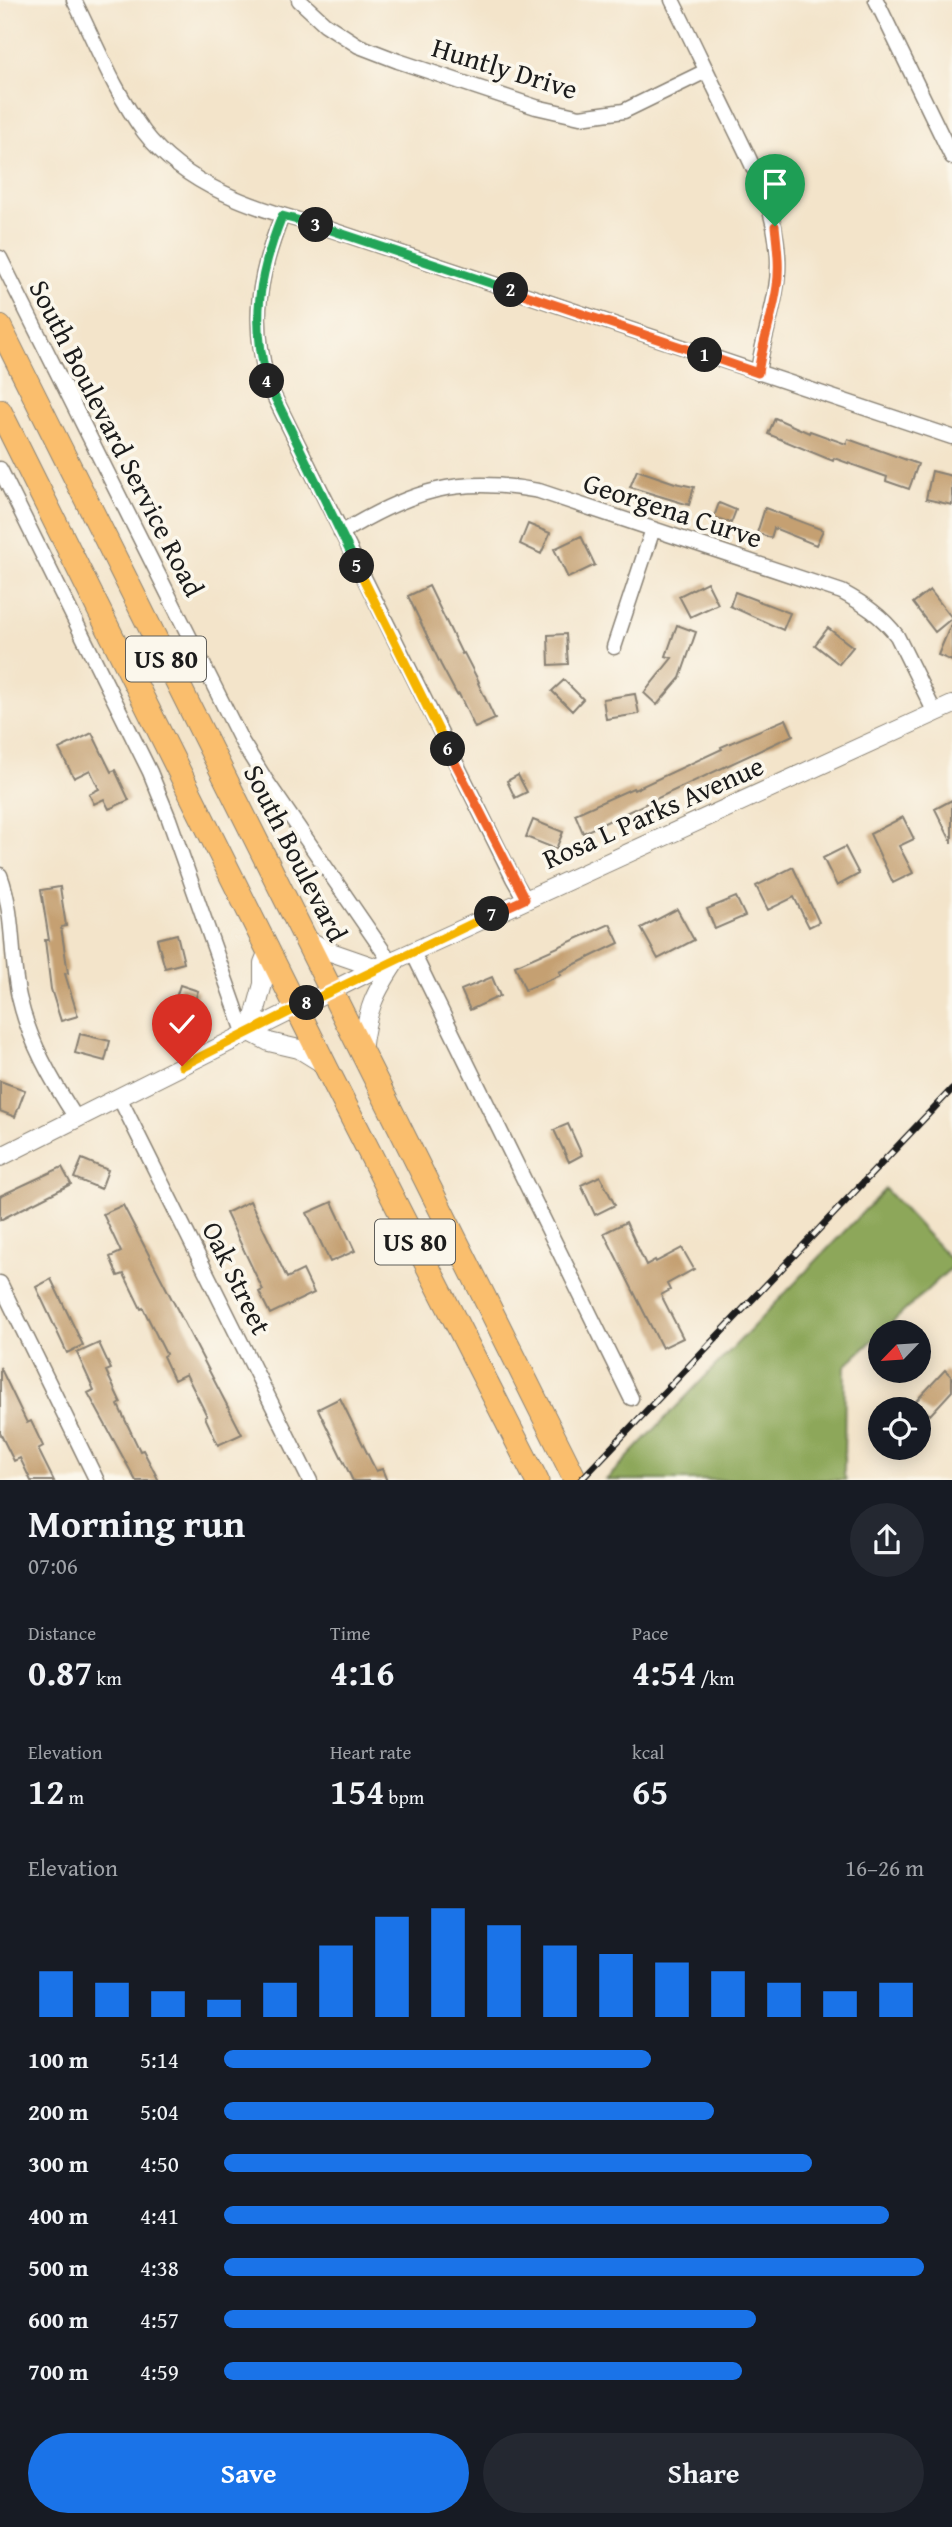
<!DOCTYPE html>
<html lang="en">
<head>
<meta charset="utf-8">
<style>
	:root { --surface:#171b24; --page:#242831; --text:#f1f3f6; --muted:#9ea1a6; --accent:#1a73e8 }
	body { margin:0; font-family:"Gentium Book Plus",serif; background:var(--page); color:var(--text); height:100vh; display:flex; flex-direction:column; font-size:26px; white-space:nowrap }
	* { box-sizing:border-box; margin:0 }
	p { font-size:23px; color:var(--muted) }
	.icon { flex:none; width:38px; height:38px; fill:none; stroke:currentColor; stroke-width:2; stroke-linecap:round; stroke-linejoin:round }
	.map { position:relative; height:1480px; overflow:hidden }
	.sheet { display:flex; flex-direction:column; background:var(--surface); flex:1 }
	.sheet>* { flex:none }
	.needle { width:46px; rotate:245deg }
	.buttons { position:absolute; left:868px; top:1320px; display:grid; gap:14px }
	.buttons a { display:grid; place-items:center; width:63px; height:63px; border-radius:50%; background:var(--surface); box-shadow:0 4px 18px #0003; font-size:35px }
	.pin { position:absolute; display:grid; place-items:center; width:60px; height:60px; color:#fff; margin:-72px -30px; border-radius:50% 50% 50% 0; rotate:-45deg; box-shadow:0 0 7px #0007 }
	.pin .icon { rotate:45deg }
	.km { position:absolute; width:35px; height:35px; margin:-18px; border-radius:50%; background:#222; color:#fff; font-size:19px; line-height:35px; text-align:center }
	.round { display:grid; place-items:center; flex:none; width:74px; height:74px; border-radius:37px; background:var(--page) }
	.headline { display:flex; align-items:center; justify-content:space-between; height:119px; padding:0 28px }
	h1 { font-size:38px; font-weight:700; line-height:52px }
	.figures { display:grid; grid-template-columns:repeat(3,1fr); gap:10px; height:119px; padding:7px 28px }
	.figures div { display:grid; align-content:center }
	.figures b { font-size:35px; font-weight:700 }
	.figures small { font-size:19px; font-weight:400 }
	.figures p { font-size:19px }
	.chart { height:196px; padding:14px 28px }
	.chart p { display:flex; justify-content:space-between }
	.chart svg { width:100%; height:126px; margin-top:7px; stroke:var(--accent); stroke-width:6 }
	.button { display:flex; gap:14px; margin-top:auto; padding:14px 28px }
	.button a { flex:1; height:80px; border-radius:42px; background:var(--accent); color:#fff; font-size:28px; font-weight:700; line-height:80px; text-align:center }
	.button a+a { background:var(--page); color:var(--text) }
	ul { padding:0 28px; list-style:none; font-size:23px }
	li { display:grid; grid-template-columns:112px 84px 1fr; align-items:center; height:52px }
	li i { height:18px; border-radius:9px; background:var(--accent) }
	.map>svg:first-child { display:block }
</style>
</head>
<body>
<div class="map">
<svg width="952" height="1481" viewBox="0 0 952 1481">
	<rect width="100%" height="100%" fill="#fbf7ec"/>
	<filter id="ink" filterUnits="userSpaceOnUse"><feTurbulence type="fractalNoise" baseFrequency=".0143" numOctaves="2"/><feDisplacementMap in="SourceGraphic" scale="14" xChannelSelector="R" yChannelSelector="G"/><feConvolveMatrix kernelMatrix="1 2 1 2 8 2 1 2 1" color-interpolation-filters="sRGB"/></filter>
	<filter id="wash" filterUnits="userSpaceOnUse"><feTurbulence type="fractalNoise" baseFrequency=".00686" numOctaves="4" result="noise"/><feDisplacementMap in="SourceGraphic" scale="28" xChannelSelector="R" yChannelSelector="G"/><feGaussianBlur stdDeviation="1.57" result="paint"/><feColorMatrix in="noise" values="0 0 0 0 0 0 0 0 0 0 0 0 0 0 0 0 0 1.4 0 .05"/><feComposite in="paint" operator="in"/></filter>
	<g filter="url(#wash)">
		<rect width="100%" height="100%" fill="#f3e4ca"/>
		<path fill="#8da75a" stroke="#54623b" stroke-width="2" d="M885,1189L952,1261V1267L845,1366L844,1474L846,1480H606Z"/>
		<g id="blocks">
			<path fill="#c5a072" d="M775,418L809,433L810,431L846,444L848,439L918,464L909,489L886,481L887,477L834,458L833,461L768,434Z
				M637,470L675,483L694,487L689,505L630,487Z
				M932,471L952,476V505L926,499Z
				M719,503L736,510L731,523L714,517Z
				M765,508L823,530L816,545L774,528L771,538L757,533Z
				M528,524L550,533L541,554L520,544Z
				M581,536L595,565L568,578L554,549Z
				M707,582L718,604L690,617L679,596Z
				M429,586L462,654L464,653L479,682L478,683L495,719L475,728L459,694L457,695L441,665L408,596Z
				M930,590L952,618L935,632L913,603Z
				M735,592L790,613L783,630L730,606Z
				M952,622V661L938,655Z
				M677,625L696,632L680,678L657,705L644,693L672,658L666,656Z
				M828,628L853,647L839,664L815,645Z
				M566,634L568,664L549,665L548,635Z
				M564,680L583,699L572,711L552,691Z
				M635,694L639,714L606,719L603,699Z
				M786,719L793,735L583,833L575,814L633,788L634,790L722,749L721,747Z
				M92,733L111,772L115,770L129,800L109,809L104,799L94,804L89,794L99,789L90,770L74,778L59,749Z
				M518,775L527,792L515,798L507,781Z
				M952,800V843L935,809Z
				M903,817L914,839L899,846L913,873L893,883L870,834Z
				M533,820L563,832L556,849L526,837Z
				M845,847L859,874L837,886L823,858Z
				M793,867L819,922L809,927L794,897L768,910L756,886Z
				M60,887L66,926L61,927L68,973L65,974L78,1016L61,1021L51,989L45,940H49L41,890Z
				M736,897L745,916L715,929L707,909Z
				M677,909L694,940L658,959L641,928Z
				M610,924L619,943L559,972L561,975L525,990L515,966Z
				M177,934L184,963L165,968L157,939Z
				M492,977L500,996L470,1010L461,990Z
				M180,985L198,991L187,1025L169,1019Z
				M80,1034L110,1041L105,1061L75,1053Z
				M0,1081L25,1090L15,1117L0,1111Z
				M568,1124L582,1155L569,1162L554,1130Z
				M82,1159L108,1170L101,1189L74,1178Z
				M62,1167L71,1184L0,1220V1196Z
				M600,1176L615,1205L595,1215L581,1185Z
				M250,1201L287,1278L303,1270L314,1293L270,1314L259,1292L263,1290L226,1213Z
				M332,1202L355,1251L330,1262L307,1213Z
				M123,1205L242,1434L218,1445L205,1417L207,1416L186,1374L174,1380L163,1356L166,1354L143,1308L141,1309L124,1274L118,1276L110,1257L121,1252L103,1214Z
				M626,1222L646,1265L655,1260L656,1262L682,1248L694,1269L667,1284L670,1290L661,1295L683,1338L662,1348L604,1233Z
				M51,1279L83,1345L67,1353L36,1287Z
				M99,1343L111,1369L106,1371L121,1403L118,1405L140,1451L143,1450L159,1481H136L88,1393L94,1390L77,1353Z
				M0,1367L27,1423L31,1421L43,1446L38,1449L54,1481H31L20,1458L14,1461L0,1433Z
				M945,1370L952,1377V1391L930,1415L916,1401Z
				M340,1398L376,1471L382,1469L387,1481H353L318,1409Z"/>
		</g>
	</g>
	<g filter="url(#ink)">
		<use href="#blocks" fill-opacity="0" stroke="#888073" stroke-width="2"/>
		<g fill="none" stroke-linecap="round" stroke-linejoin="round">
			<defs>
				<path id="minor" d="M74,0C96,44 115,93 144,132C185,186 256,209 320,226L952,437
					M299,0L325,24L359,46L398,61L536,107L580,117L624,111L706,71
					M672,0C692,40 711,81 731,121C752,165 776,207 778,257C780,297 763,333 758,373
					M876,0L952,157
					M282,216C258,276 251,321 268,384L513,878L525,899
					M0,258L242,742L265,779L390,961
					M0,469L150,772L169,819L245,1035
					M341,533C410,491 458,475 539,491L842,592C864,604 882,616 897,636L935,713
					M614,647L653,529
					M0,875C15,915 10,957 19,997C29,1041 52,1081 76,1118
					M412,951L631,1398
					M119,1097L310,1481
					M0,1283L97,1481"/>
				<path id="tertiary" d="M307,939L328,951L377,968
					M269,948L263,963V984L250,1032L269,1042L299,1049L325,1065
					M362,1051C367,1009 374,993 398,958
					M0,1157L377,968L952,705"/>
				<path id="trunk" d="M0,327L576,1481
					M0,411L327,1069L537,1481"/>
			</defs>
			<use href="#minor" stroke="#888073" stroke-width="17"/>
			<use href="#tertiary" stroke="#888073" stroke-width="20"/>
			<use href="#trunk" stroke="#888073" stroke-width="25"/>
			<use href="#minor" stroke="#fff" stroke-width="14"/>
			<use href="#tertiary" stroke="#fff" stroke-width="18"/>
			<use href="#trunk" stroke="#fabe6d" stroke-width="23"/>
			<defs>
				<path id="rail" d="M580,1481L952,1089"/>
			</defs>
			<use href="#rail" stroke="#1c1c1c" stroke-width="7"/>
			<use href="#rail" stroke="#fbf7ec" stroke-width="4.5" stroke-dasharray="13" stroke-linecap="butt"/>
		</g>
	</g>
	<g fill="none" stroke-linecap="round" stroke-linejoin="round" filter="url(#ink)">
		<defs>
			<path id="split-1" d="M705,355L758,373C762,343 773,316 777,286C780,266 777,246 775,226"/>
			<path id="split-2" d="M511,290L705,355"/>
			<path id="split-3" d="M316,225L511,290"/>
			<path id="split-4" d="M267,381C251,320 259,274 282,216L316,225"/>
			<path id="split-5" d="M267,381L357,566"/>
			<path id="split-6" d="M357,566L448,749"/>
			<path id="split-7" d="M448,749L525,899L492,914"/>
			<path id="split-8" d="M307,1003L492,914"/>
			<path id="split-9" d="M182,1066L307,1003"/>
		</defs>
		<use href="#split-1" stroke="#fff" stroke-width="14"/>
		<use href="#split-2" stroke="#fff" stroke-width="14"/>
		<use href="#split-3" stroke="#fff" stroke-width="14"/>
		<use href="#split-4" stroke="#fff" stroke-width="14"/>
		<use href="#split-5" stroke="#fff" stroke-width="14"/>
		<use href="#split-6" stroke="#fff" stroke-width="14"/>
		<use href="#split-7" stroke="#fff" stroke-width="14"/>
		<use href="#split-8" stroke="#fff" stroke-width="14"/>
		<use href="#split-9" stroke="#fff" stroke-width="14"/>
		<use href="#split-1" stroke="#f0652b" stroke-width="9"/>
		<use href="#split-2" stroke="#f0652b" stroke-width="9"/>
		<use href="#split-3" stroke="#22a559" stroke-width="9"/>
		<use href="#split-4" stroke="#22a559" stroke-width="9"/>
		<use href="#split-5" stroke="#22a559" stroke-width="9"/>
		<use href="#split-6" stroke="#f5b400" stroke-width="9"/>
		<use href="#split-7" stroke="#f0652b" stroke-width="9"/>
		<use href="#split-8" stroke="#f5b400" stroke-width="9"/>
		<use href="#split-9" stroke="#f5b400" stroke-width="9"/>
	</g>
	<g text-anchor="middle" stroke-width="7" stroke-linejoin="round" paint-order="stroke">
		<g fill="#fbf7ec" stroke="#5f5e5a" stroke-width="2">
			<rect x="126" y="636.5" width="80" height="45" rx="5"/>
			<rect x="375" y="1219.5" width="80" height="45" rx="5"/>
		</g>
		<g font-size="26" font-weight="bold" fill="#1c1c1c">
			<text x="166" y="668">US 80</text>
			<text x="415" y="1251">US 80</text>
		</g>
		<g font-size="28" fill="#1c1c1c" stroke="#fbf7ec">
			<text transform="translate(505 68) rotate(17)" y="10">Huntly Drive</text>
			<text transform="translate(117 438) rotate(63)" y="10">South Boulevard Service Road</text>
			<text transform="translate(673 510) rotate(18)" y="10">Georgena Curve</text>
			<text transform="translate(653 812) rotate(-24)" y="10">Rosa L Parks Avenue</text>
			<text transform="translate(296 853) rotate(63)" y="10">South Boulevard</text>
			<text transform="translate(237 1278) rotate(64)" y="10">Oak Street</text>
		</g>
	</g>
</svg>
<div class="buttons">
<a><svg class="needle" viewBox="-14 -14 28 28"><path d="M0-13l5 13h-10z" fill="#e53935"/><path d="M0 13l5-13h-10z" fill="#9ea1a6"/></svg></a>
<a><svg class="icon" aria-label="locate" viewBox="0 0 24 24"><circle cx="12" cy="12" r="6"/><path d="M12 2v4M12 18v4M2 12h4M18 12h4"/></svg></a>
</div>
<div class="pin" style="left:775px;top:226px;background:#1e9e55"><svg class="icon" aria-label="arrive" viewBox="0 0 24 24"><path d="M6 21V4h12l-3 4 3 4H6"/></svg></div>
<div class="pin" style="left:182px;top:1066px;background:#d93025"><svg class="icon" aria-label="check" viewBox="0 0 24 24"><path d="M5 12l5 5 9-10"/></svg></div>
<b class="km" style="left:705px;top:355px">1</b>
<b class="km" style="left:511px;top:290px">2</b>
<b class="km" style="left:316px;top:225px">3</b>
<b class="km" style="left:267px;top:381px">4</b>
<b class="km" style="left:357px;top:566px">5</b>
<b class="km" style="left:448px;top:749px">6</b>
<b class="km" style="left:492px;top:914px">7</b>
<b class="km" style="left:307px;top:1003px">8</b>
</div>
<section class="sheet">
<div class="headline"><div><h1>Morning run</h1><p>07:06</p></div><a class="round"><svg class="icon" aria-label="share" viewBox="0 0 24 24"><path d="M12 15V3M7 8l5-5 5 5M5 13v7h14v-7"/></svg></a></div>
<div class="figures">
<div><p>Distance</p><b>0.87<small> km</small></b></div>
<div><p>Time</p><b>4:16</b></div>
<div><p>Pace</p><b>4:54<small> /km</small></b></div>
</div>
<div class="figures">
<div><p>Elevation</p><b>12<small> m</small></b></div>
<div><p>Heart rate</p><b>154<small> bpm</small></b></div>
<div><p>kcal</p><b>65</b></div>
</div>
<div class="chart"><p><span>Elevation</span>16–26 m</p>
<svg viewBox="0 0 160 44" preserveAspectRatio="none"><path d="M5 44V28M15 44V32M25 44V35M35 44V38M45 44V32M55 44V19M65 44V9M75 44V6M85 44V12M95 44V19M105 44V22M115 44V25M125 44V28M135 44V32M145 44V35M155 44V32"/></svg>
</div>
<ul>
<li><b>100 m</b>5:14<i style="width:61%"></i></li>
<li><b>200 m</b>5:04<i style="width:70%"></i></li>
<li><b>300 m</b>4:50<i style="width:84%"></i></li>
<li><b>400 m</b>4:41<i style="width:95%"></i></li>
<li><b>500 m</b>4:38<i style="width:100%"></i></li>
<li><b>600 m</b>4:57<i style="width:76%"></i></li>
<li><b>700 m</b>4:59<i style="width:74%"></i></li>
</ul>
<div class="button"><a>Save</a><a>Share</a></div>
</section>
</body>
</html>
